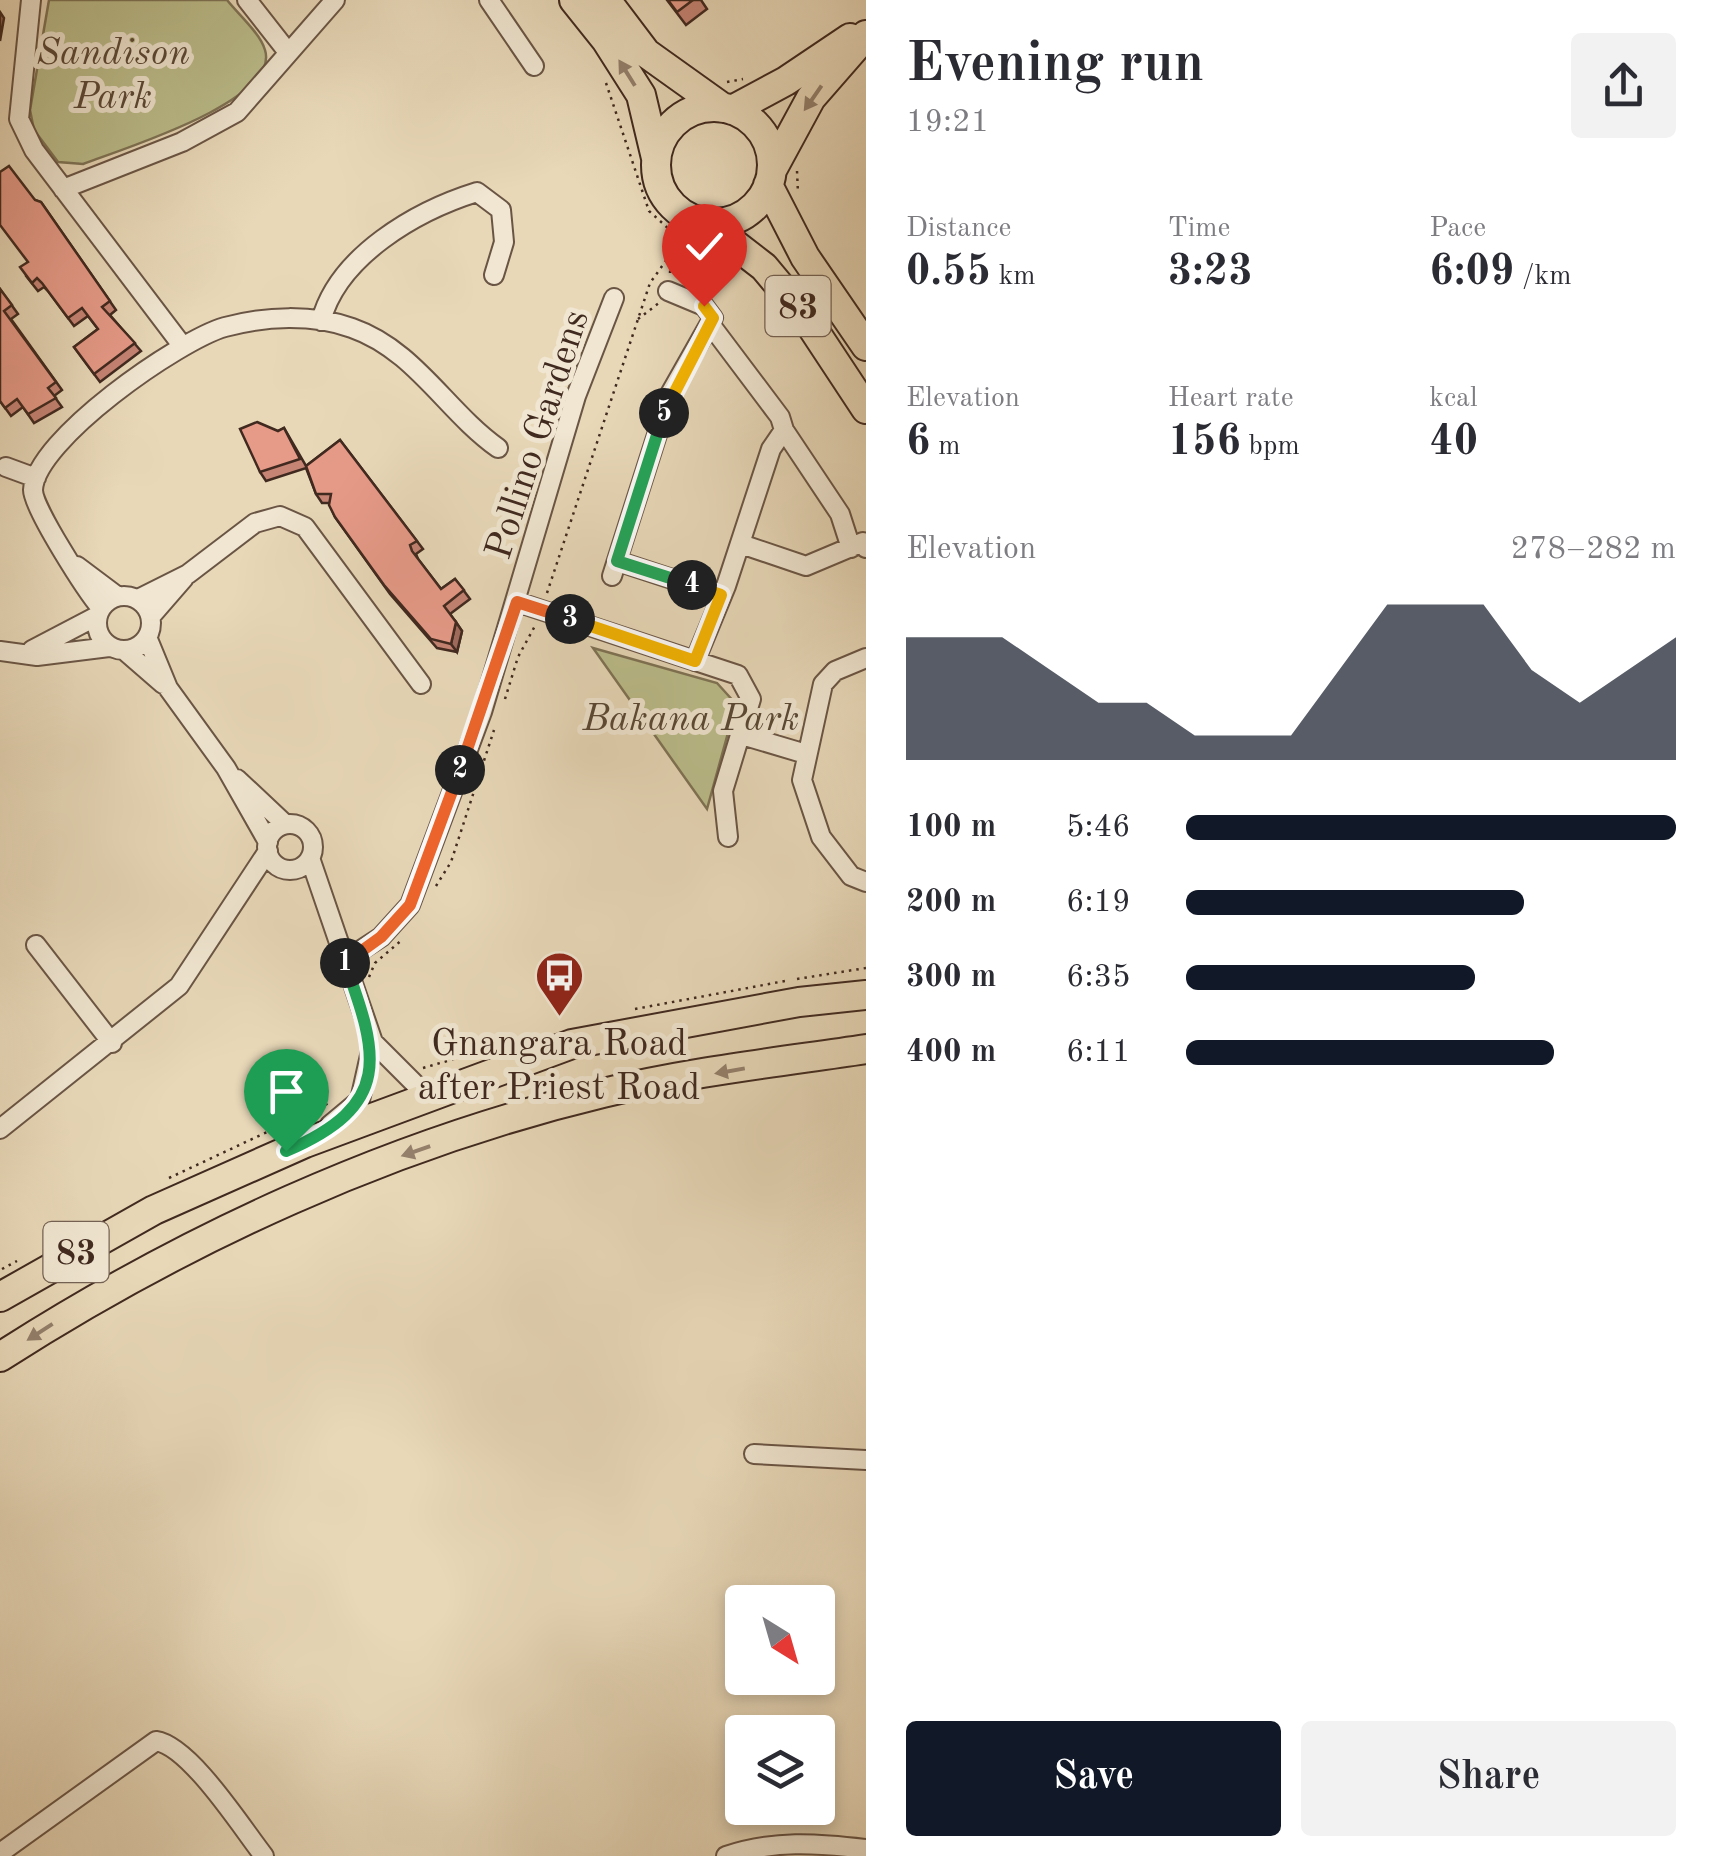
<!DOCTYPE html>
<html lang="en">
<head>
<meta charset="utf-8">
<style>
	:root { --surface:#fff; --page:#f2f2f3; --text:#2b2b33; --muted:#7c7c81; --accent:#111827 }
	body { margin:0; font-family:"Old Standard TT",serif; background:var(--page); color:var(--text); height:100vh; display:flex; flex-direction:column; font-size:38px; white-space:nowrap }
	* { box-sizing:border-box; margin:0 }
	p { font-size:32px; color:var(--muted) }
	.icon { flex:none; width:55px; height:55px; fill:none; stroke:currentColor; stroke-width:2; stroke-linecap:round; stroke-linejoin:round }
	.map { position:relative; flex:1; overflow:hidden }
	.side { display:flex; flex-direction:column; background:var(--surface); width:850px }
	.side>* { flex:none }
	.needle { width:65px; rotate:143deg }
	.buttons { position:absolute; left:725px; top:1585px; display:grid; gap:20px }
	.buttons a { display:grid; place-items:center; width:110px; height:110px; border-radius:10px; background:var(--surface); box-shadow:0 5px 15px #0003; font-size:50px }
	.pin { position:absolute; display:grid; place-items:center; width:85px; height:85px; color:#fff; margin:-102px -42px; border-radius:50% 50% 50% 0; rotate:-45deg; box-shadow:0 0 10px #0007 }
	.pin .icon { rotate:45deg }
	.km { position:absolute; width:50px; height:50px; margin:-25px; border-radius:50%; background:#222; color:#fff; font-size:28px; line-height:50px; text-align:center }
	.round { display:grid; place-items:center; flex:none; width:105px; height:105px; border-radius:10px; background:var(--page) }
	.summary { display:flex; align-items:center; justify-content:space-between; height:170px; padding:0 40px }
	h1 { font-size:55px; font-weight:700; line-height:75px }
	.figures { display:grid; grid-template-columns:repeat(3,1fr); gap:15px; height:170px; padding:10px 40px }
	.figures div { display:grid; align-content:center }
	.figures b { font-size:42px; font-weight:700 }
	.figures small { font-size:28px; font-weight:400 }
	.figures p { font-size:28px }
	.chart { height:280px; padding:20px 40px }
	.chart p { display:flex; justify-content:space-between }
	.chart svg { width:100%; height:180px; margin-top:10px; fill:var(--accent); opacity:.7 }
	.cta { display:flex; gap:20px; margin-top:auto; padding:20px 40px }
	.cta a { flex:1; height:115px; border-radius:10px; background:var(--accent); color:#fff; font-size:40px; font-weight:700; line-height:115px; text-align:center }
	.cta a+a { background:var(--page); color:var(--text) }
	ul { padding:0 40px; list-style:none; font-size:32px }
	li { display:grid; grid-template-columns:160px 120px 1fr; align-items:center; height:75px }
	li i { height:25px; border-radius:12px; background:var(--accent) }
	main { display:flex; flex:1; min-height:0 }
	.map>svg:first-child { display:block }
</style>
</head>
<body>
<main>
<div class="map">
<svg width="866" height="1856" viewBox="0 0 866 1856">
	<rect width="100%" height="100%" fill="#e8d8b8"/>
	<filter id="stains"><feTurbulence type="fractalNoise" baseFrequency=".002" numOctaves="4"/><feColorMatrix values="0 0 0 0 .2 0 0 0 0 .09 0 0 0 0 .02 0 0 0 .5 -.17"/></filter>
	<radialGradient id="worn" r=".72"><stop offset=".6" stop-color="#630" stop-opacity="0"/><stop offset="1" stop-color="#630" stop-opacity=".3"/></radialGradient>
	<path fill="#bbbd8b" stroke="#7e7355" stroke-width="2.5" d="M49,0H227C238,14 260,33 265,50C281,101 119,150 83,164L58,162L34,130L30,110Z
		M593,648L717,683L736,704L707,809Z"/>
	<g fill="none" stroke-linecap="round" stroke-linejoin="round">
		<defs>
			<path id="minor" d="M31,0L19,119L34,150L181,344
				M247,0L287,51
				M489,0L534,66
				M63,189L182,142L237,112L335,0
				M321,321C338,256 416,211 477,192L501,210L504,242L494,275
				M710,324L780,417L784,430L840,514L851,548
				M6,467L36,478
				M741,544L806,566L863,542L866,548
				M617,561L721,595
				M77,566L117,596
				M612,576L670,394L713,318L704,306L668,291
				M97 623a27 27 0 1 1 54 0a27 27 0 1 1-54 0Z
				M138,599L188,574L255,523L280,516L305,527L421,684
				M517,602L738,675L751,699L723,791L728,837
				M101,608C87,592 33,508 33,490C35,440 179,340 225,327C266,316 312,314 352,328C415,350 446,411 498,448
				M151,616L184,578
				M147,637L168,688L226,768L268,842
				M32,650L97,616
				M0,651L37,656L109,647
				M125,651L163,684
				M866,658L835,671L823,684L802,780L821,837L851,876L866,882
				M695,661L726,586L771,449L784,430
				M742,735L806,754
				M237,779L285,824
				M267 847a23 23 0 1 1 46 0a23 23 0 1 1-46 0Z
				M310,858L373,1042L427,1096
				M36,945L112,1043
				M344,961L381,937L410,905L482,712L576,396L614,298
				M330,1125L360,1100L373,1042
				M0,1129L179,986L268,851
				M754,1454L866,1460
				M0,1853L156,1741C190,1746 242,1828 264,1856
				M726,1856C774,1840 816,1843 866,1849"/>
			<path id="primary" d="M574,0L606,40L641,95L656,158
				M606,0L646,53L723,108
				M656 165a58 58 0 1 1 116 0a58 58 0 1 1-116 0Z
				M732,110L786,81L850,38
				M772,170L811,98L866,35
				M768,185L805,257L866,346
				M707,223L764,267L804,315L866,409
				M0,1297L154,1210L305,1143L572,1044L799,1002L866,995
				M0,1357C184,1239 390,1144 603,1093C689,1072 779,1062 866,1049"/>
		</defs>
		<use href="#minor" stroke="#6a5545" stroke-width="22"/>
		<use href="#primary" stroke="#40291f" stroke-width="32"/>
		<path stroke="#40291f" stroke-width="2.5" stroke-dasharray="2.5 5" stroke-linecap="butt" d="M727,82L743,79
			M606,83L649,211L670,230L695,243
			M797,171L798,193
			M670,273L671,257
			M638,319L659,303
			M547,593L650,283L683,237
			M505,699L518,657L536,624
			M436,886L451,862L494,730
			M369,977L375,963L403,939
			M797,979L866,968
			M635,1009L785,981
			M423,1068L512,1042
			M169,1178L329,1103
			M2,1269L17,1261"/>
		<use href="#minor" stroke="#f0e6d1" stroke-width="18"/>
		<use href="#primary" stroke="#e8d8b8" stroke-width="28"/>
	</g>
	<path fill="#c68475" stroke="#40291f" stroke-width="2.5" d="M667,0H701L707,9L686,25Z
		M35,200L41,202L116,310L110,315L141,351L100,382L74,347L98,329L88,316L74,326L48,291L44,287L38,291L26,276Z
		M0,289L18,314L11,319L62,390L54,396L62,407L34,423L23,407L11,416L0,401Z
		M284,428L306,466L340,440L423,549L416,554L418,559L441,589L455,579L470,599L450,614L462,631L457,652L437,648L390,594L335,517L329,503H322L316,494L306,468L266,481L260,472L278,431Z"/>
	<path fill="#a16c5f" stroke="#40291f" stroke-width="2.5" d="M0,12L4,18L0,41Z
		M456,622L462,631L457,652L451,644Z"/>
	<path fill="#e69a88" stroke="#40291f" stroke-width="2.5" d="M668,0H693L677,12Z
		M9,166L35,200L41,202L110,301L102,307L135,343L94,374L74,347L98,329L82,308L68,318L42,283L37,278L32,283L20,267L28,262L0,225V172Z
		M0,289L12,305L4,311L56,382L48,388L56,398L28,414L17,399L5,408L0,401Z
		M257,422L278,431L284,428L300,459L260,472L240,429Z
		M340,440L417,541L410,545L412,551L441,589L455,579L464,590L444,606L456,622L451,644L431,639L384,585L335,517L329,505L331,494H316L306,466Z"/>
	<defs><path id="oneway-solid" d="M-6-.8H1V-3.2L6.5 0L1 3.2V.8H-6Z" transform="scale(2.5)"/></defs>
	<g fill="#94806c">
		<use href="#oneway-solid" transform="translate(627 73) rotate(-122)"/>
		<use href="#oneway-solid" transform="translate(813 98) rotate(125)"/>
		<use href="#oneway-solid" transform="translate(730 1071) rotate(170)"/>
		<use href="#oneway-solid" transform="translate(416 1151) rotate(161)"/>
		<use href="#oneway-solid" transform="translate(40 1332) rotate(147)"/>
	</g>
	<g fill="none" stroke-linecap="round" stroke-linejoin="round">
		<defs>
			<path id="split-1" d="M286,1151C393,1105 379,1056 345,963"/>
			<path id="split-2" d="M345,963L381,937L410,905L460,770"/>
			<path id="split-3" d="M460,770L517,602L570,619"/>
			<path id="split-4" d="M570,619L695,661L721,595L692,585"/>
			<path id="split-5" d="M664,413L617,561L692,585"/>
			<path id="split-6" d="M664,413L713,318L704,306"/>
		</defs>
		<use href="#split-1" stroke="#fff" stroke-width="20"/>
		<use href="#split-2" stroke="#fff" stroke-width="20"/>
		<use href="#split-3" stroke="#fff" stroke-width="20"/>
		<use href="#split-4" stroke="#fff" stroke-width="20"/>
		<use href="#split-5" stroke="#fff" stroke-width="20"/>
		<use href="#split-6" stroke="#fff" stroke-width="20"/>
		<use href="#split-1" stroke="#22a559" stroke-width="12"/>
		<use href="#split-2" stroke="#f0652b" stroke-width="12"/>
		<use href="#split-3" stroke="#f0652b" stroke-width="12"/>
		<use href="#split-4" stroke="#f5b400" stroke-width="12"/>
		<use href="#split-5" stroke="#22a559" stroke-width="12"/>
		<use href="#split-6" stroke="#f5b400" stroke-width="12"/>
	</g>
	<defs>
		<symbol id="bus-pin" viewBox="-11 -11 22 30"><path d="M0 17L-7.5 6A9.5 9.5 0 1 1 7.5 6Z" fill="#8f2418" stroke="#f0e6d1"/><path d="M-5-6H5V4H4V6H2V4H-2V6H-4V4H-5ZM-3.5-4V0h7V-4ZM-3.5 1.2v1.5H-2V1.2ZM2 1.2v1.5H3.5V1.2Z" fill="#fff"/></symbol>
	</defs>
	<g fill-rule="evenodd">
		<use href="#bus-pin" x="532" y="948" width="55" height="75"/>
	</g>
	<g text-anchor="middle" stroke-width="10" stroke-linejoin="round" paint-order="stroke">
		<g fill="#f0e6d1" stroke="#756254" stroke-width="2.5">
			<rect x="765.5" y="276" width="65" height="60" rx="8"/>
			<rect x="43.5" y="1222" width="65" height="60" rx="8"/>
		</g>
		<g font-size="35" font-weight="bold" fill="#40291f">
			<text x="798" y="318">83</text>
			<text x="76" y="1264">83</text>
		</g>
		<g font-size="38" font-style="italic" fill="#594735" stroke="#f0e6d1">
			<text x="113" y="64">Sandison<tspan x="113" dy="44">Park</tspan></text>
			<text x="691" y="730">Bakana Park</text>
		</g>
		<g font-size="38" fill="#40291f" stroke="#f0e6d1">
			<text transform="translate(536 434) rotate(-72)" y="13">Pollino Gardens</text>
		</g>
		<g font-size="38" fill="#40291f" stroke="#f0e6d1">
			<text x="559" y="1055">Gnangara Road<tspan x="559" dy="44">after Priest Road</tspan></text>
		</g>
	</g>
	<rect width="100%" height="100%" filter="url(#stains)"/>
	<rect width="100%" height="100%" fill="url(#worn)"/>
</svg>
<div class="buttons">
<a><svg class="needle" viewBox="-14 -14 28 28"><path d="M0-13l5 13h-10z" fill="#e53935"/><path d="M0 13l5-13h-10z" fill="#7c7c81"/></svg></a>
<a><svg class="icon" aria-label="layers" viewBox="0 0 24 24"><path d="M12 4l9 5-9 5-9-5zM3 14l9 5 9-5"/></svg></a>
</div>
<div class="pin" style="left:286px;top:1151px;background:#1e9e55"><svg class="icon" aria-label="arrive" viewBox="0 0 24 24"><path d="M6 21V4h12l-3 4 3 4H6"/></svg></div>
<div class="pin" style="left:704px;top:306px;background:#d93025"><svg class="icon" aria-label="check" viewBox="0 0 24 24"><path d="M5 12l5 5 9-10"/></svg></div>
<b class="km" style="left:345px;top:963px">1</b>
<b class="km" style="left:460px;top:770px">2</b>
<b class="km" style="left:570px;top:619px">3</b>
<b class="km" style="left:692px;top:585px">4</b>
<b class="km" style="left:664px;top:413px">5</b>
</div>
<section class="side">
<div class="summary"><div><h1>Evening run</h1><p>19:21</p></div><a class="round"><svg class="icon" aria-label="share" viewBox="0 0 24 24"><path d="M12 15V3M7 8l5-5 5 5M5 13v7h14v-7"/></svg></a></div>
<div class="figures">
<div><p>Distance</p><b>0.55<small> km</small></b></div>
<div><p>Time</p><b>3:23</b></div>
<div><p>Pace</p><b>6:09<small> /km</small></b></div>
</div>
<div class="figures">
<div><p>Elevation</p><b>6<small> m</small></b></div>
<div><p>Heart rate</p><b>156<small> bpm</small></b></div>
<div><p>kcal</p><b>40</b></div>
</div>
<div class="chart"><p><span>Elevation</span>278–282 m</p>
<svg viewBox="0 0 160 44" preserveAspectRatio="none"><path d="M0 44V14L10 14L20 14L30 22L40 30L50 30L60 38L70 38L80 38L90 22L100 6L110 6L120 6L130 22L140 30L150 22L160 14V44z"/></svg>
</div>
<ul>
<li><b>100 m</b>5:46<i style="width:100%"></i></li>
<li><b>200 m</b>6:19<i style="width:69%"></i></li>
<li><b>300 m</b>6:35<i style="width:59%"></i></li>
<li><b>400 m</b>6:11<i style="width:75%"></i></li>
</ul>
<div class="cta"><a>Save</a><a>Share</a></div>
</section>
</main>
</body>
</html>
